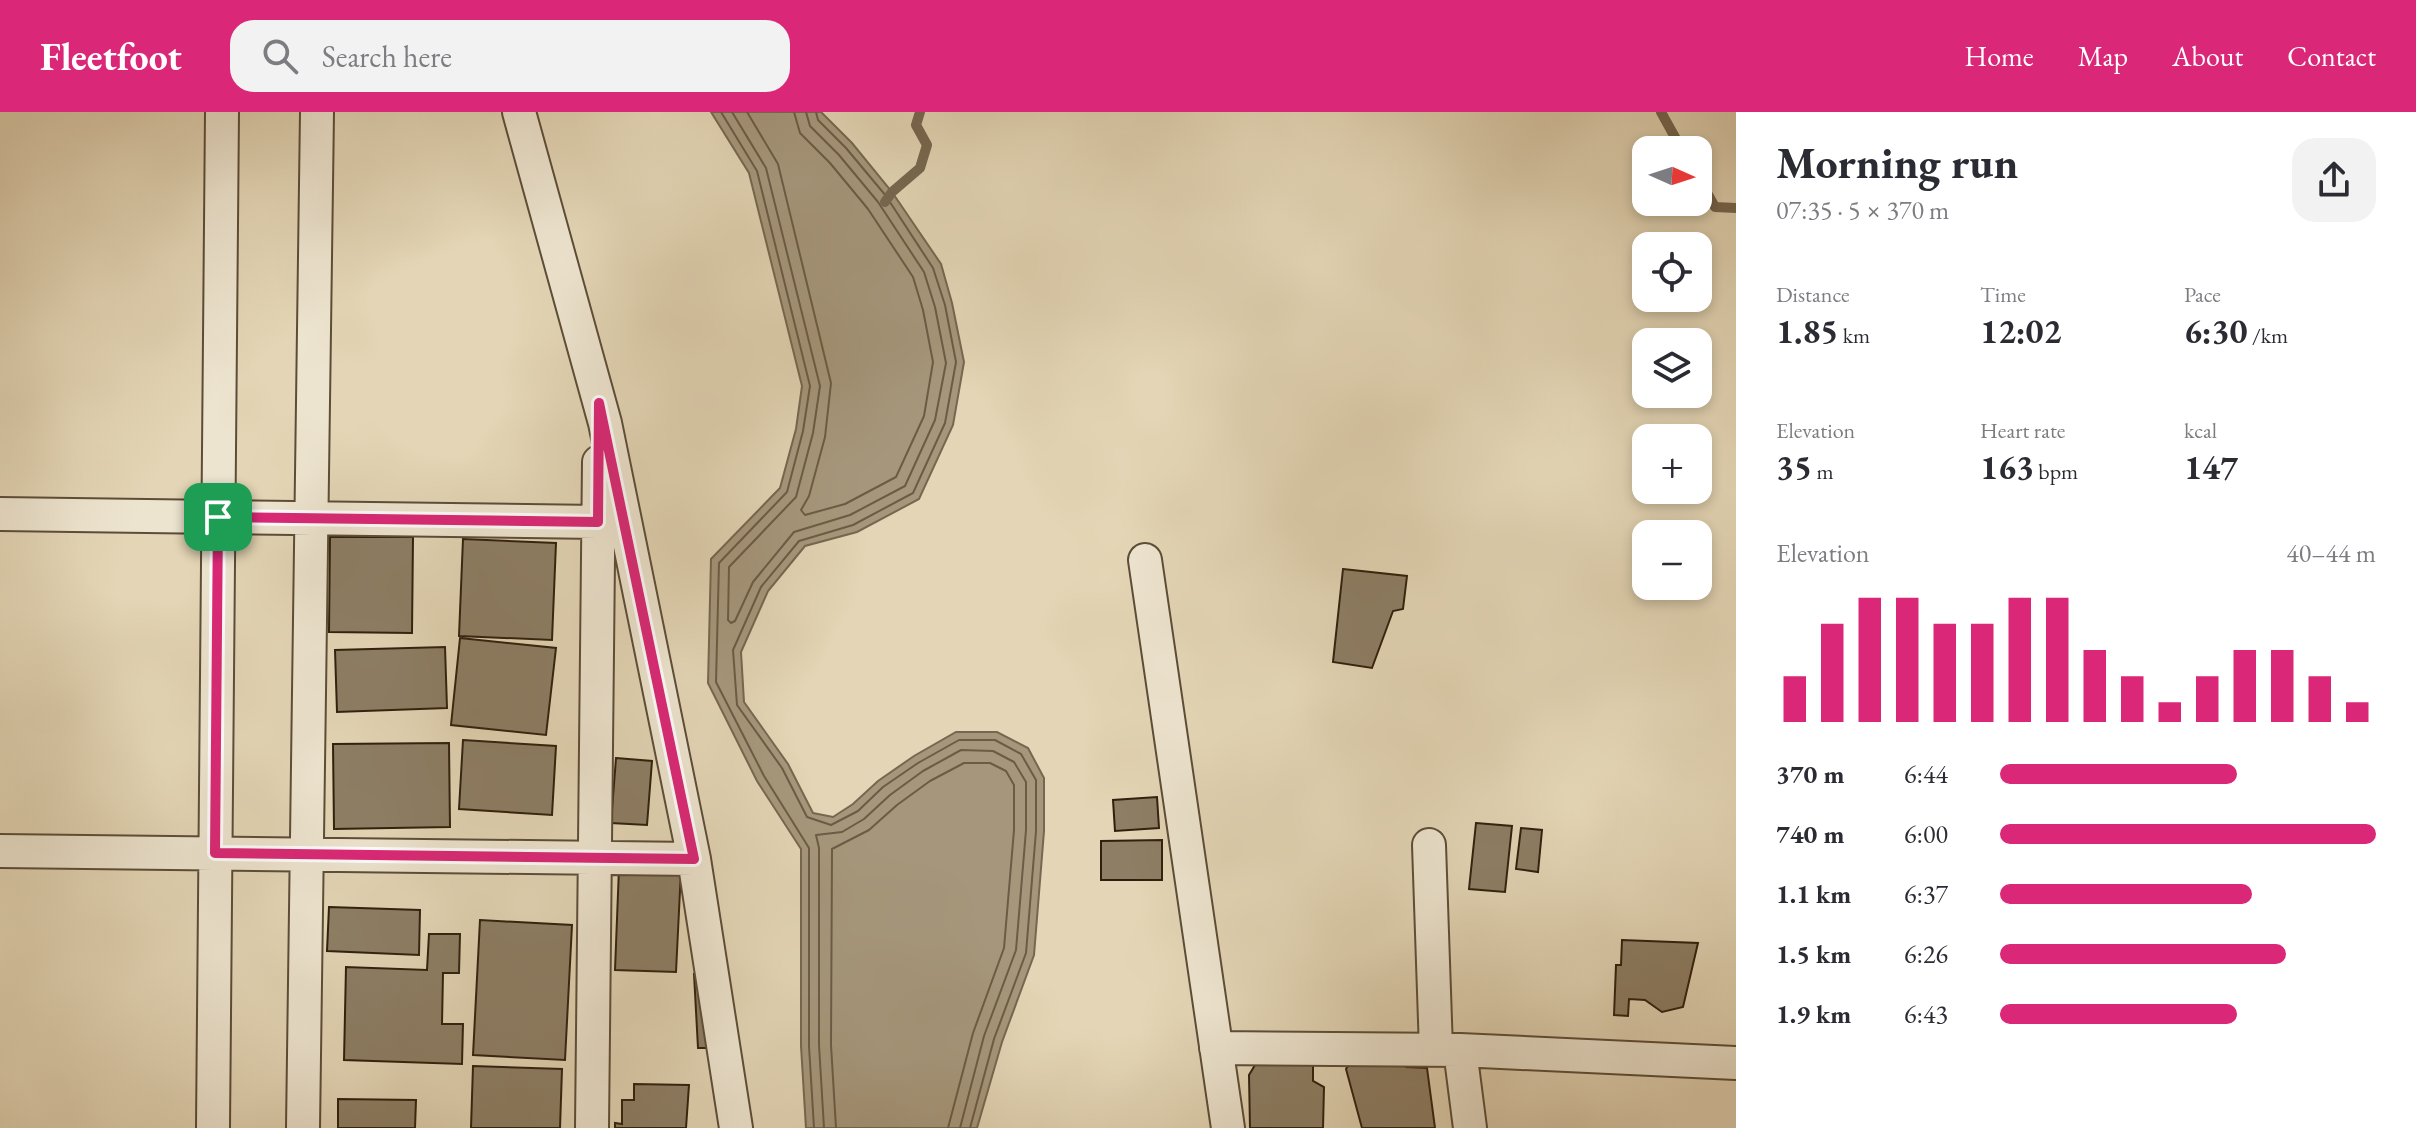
<!DOCTYPE html>
<html lang="en">
<head>
<meta charset="utf-8">
<style>
	:root { --surface:#fff; --page:#f2f2f3; --text:#2b2b33; --muted:#7c7c81; --accent:#db2777 }
	body { margin:0; font-family:"EB Garamond",serif; background:var(--page); color:var(--text); height:100vh; display:flex; flex-direction:column; font-size:30px; white-space:nowrap }
	* { box-sizing:border-box; margin:0 }
	p { font-size:26px; color:var(--muted) }
	.icon { flex:none; width:44px; height:44px; fill:none; stroke:currentColor; stroke-width:2; stroke-linecap:round; stroke-linejoin:round }
	.map { position:relative; flex:1; overflow:hidden }
	.drawer { display:flex; flex-direction:column; background:var(--surface); width:680px }
	.drawer>* { flex:none }
	.needle { width:52px; rotate:93deg }
	.tools { position:absolute; left:1632px; top:24px; display:grid; gap:16px }
	.tools a { display:grid; place-items:center; width:80px; height:80px; border-radius:16px; background:var(--surface); box-shadow:0 4px 12px #0003; font-size:40px }
	.pin { position:absolute; display:grid; place-items:center; width:68px; height:68px; color:#fff; margin:-34px; border-radius:16px; box-shadow:0 4px 12px #0006 }
	.round { display:grid; place-items:center; flex:none; width:84px; height:84px; border-radius:24px; background:var(--page) }
	.head { display:flex; align-items:center; justify-content:space-between; height:136px; padding:0 40px }
	h1 { font-size:44px; font-weight:700; line-height:60px }
	.stats { display:grid; grid-template-columns:repeat(3,1fr); gap:12px; height:136px; padding:8px 40px }
	.stats div { display:grid; align-content:center }
	.stats b { font-size:34px; font-weight:700 }
	.stats small { font-size:22px; font-weight:400 }
	.stats p { font-size:22px }
	.chart { height:224px; padding:16px 40px }
	.chart p { display:flex; justify-content:space-between }
	.chart svg { width:100%; height:144px; margin-top:8px; stroke:var(--accent); stroke-width:6 }
	ul { padding:0 40px; list-style:none; font-size:26px }
	li { display:grid; grid-template-columns:128px 96px 1fr; align-items:center; height:60px }
	li i { height:20px; border-radius:10px; background:var(--accent) }
	header { display:flex; align-items:center; gap:48px; box-sizing:border-box; height:112px; padding:0 40px; background:var(--accent); color:#fff }
	header strong { font-size:38px }
	nav { display:flex; gap:44px; margin-inline-start:auto; font-size:28px }
	.search { width:560px; height:72px; background:var(--page); display:flex; align-items:center; gap:20px; box-sizing:border-box; padding:0 28px; border-radius:24px; color:var(--muted); font-size:30px }
	main { display:flex; flex:1; min-height:0 }
	.map>svg:first-child { display:block }
</style>
</head>
<body>
<header>
<strong>Fleetfoot</strong>
<div class="search"><svg class="icon" aria-label="search" viewBox="0 0 24 24"><circle cx="10" cy="10" r="6"/><path d="M15 15l6 6"/></svg>Search here</div>
<nav><a>Home</a><a>Map</a><a>About</a><a>Contact</a></nav>
</header>
<main>
<div class="map">
<svg width="1736" height="1016" viewBox="0 0 1736 1016">
	<rect width="100%" height="100%" fill="#e3d5b5"/>
	<filter id="stains"><feTurbulence type="fractalNoise" baseFrequency=".0025" numOctaves="4"/><feColorMatrix values="0 0 0 0 .2 0 0 0 0 .09 0 0 0 0 .02 0 0 0 .5 -.17"/></filter>
	<radialGradient id="worn" r=".72"><stop offset=".6" stop-color="#630" stop-opacity="0"/><stop offset="1" stop-color="#630" stop-opacity=".3"/></radialGradient>
	<path fill="#a6977c" stroke="#766750" stroke-width="2" d="M711,0H821L852,31L892,80L941,152L952,191L964,250L953,313L919,387L857,420L805,434L768,479L741,540L744,590L788,652L813,701L833,705L853,692L878,669L914,644L956,620H997L1028,636L1044,666V719L1034,843L1002,930L977,1016H806L801,934V737L757,669L708,571L711,447L780,376L796,317L802,274L749,61Z"/>
	<g fill="none" stroke-linecap="round" stroke-linejoin="round">
		<path stroke="#6a5c45" stroke-width="2" d="M721,0L757,59L810,274L803,319L787,380L719,451L716,570L764,664L809,736V934L814,1016
			M732,0L766,56L820,274L813,321L796,385L729,455L728,508L731,511L735,509L753,470L794,420L850,403L905,374L935,308L946,251L935,195L924,160L878,90L839,43L810,14L806,0
			M747,0L778,52L831,271L825,325L809,384L801,398L805,403L845,392L896,365L924,304L933,250L923,198L913,165L868,97L830,51L800,21L794,0
			M816,0L818,8L846,36L886,84L933,156L945,193L956,250L945,311L913,381L853,413L799,429L761,475L733,538L737,593L782,656L807,705L831,713L858,699L883,675L918,651L959,628H995L1021,642L1036,668V719L1026,841L994,927L970,1016
			M824,1016L819,933V736L816,723L842,720L864,707L890,683L923,659L961,638L993,639L1014,650L1026,670V718L1016,838L984,924L960,1016
			M836,1016L831,933L832,737L869,718L897,693L930,669L964,651H990L1006,659L1014,673V718L1004,836L973,921L948,1016"/>
		<path stroke="#766750" stroke-width="10" d="M1661,0L1682,38
			M1698,65L1715,95L1736,96
			M885,90L892,80L920,56L927,33L916,13L920,0"/>
	</g>
	<path fill="#8d7e65" stroke="#2f200e" stroke-width="2" d="M330,425H413L412,521L329,520Z
		M463,427L556,431L552,528L459,524Z
		M1343,457L1407,464L1403,497L1393,499L1372,556L1333,550Z
		M460,526L556,536L546,623L451,613Z
		M445,535L447,596L337,600L335,538Z
		M463,628L556,634L552,703L459,697Z
		M449,631L450,715L334,717L333,632Z
		M616,646L652,649L647,713L611,711Z
		M1157,685L1159,716L1115,719L1113,688Z
		M1476,711L1512,714L1505,780L1469,777Z
		M1521,716L1542,718L1538,760L1516,757Z
		M1162,728V768H1101V729Z
		M619,756L681,758L676,860L615,858Z
		M329,795L420,798L419,843L327,839Z
		M480,808L572,813L565,948L473,943Z
		M429,822H460L459,861H443L442,912H463L462,952L344,948L346,855L427,858Z
		M1622,828L1698,831L1683,895L1662,900L1645,888L1629,887L1628,904L1614,903L1616,853H1621Z
		M709,861L714,936H698L694,862Z
		M1406,943V955L1427,956L1435,1016H1362L1346,957L1354,945Z
		M1288,951L1313,952V969L1324,975L1323,1016H1250L1249,963L1255,953Z
		M473,954L562,957L560,1016H471Z
		M634,972L689,973L686,1016H615V1011L622,1012V988H634Z
		M338,987L416,988L415,1016H338Z"/>
	<g fill="none" stroke-linecap="round" stroke-linejoin="round">
		<defs>
			<path id="street" d="M519,0L605,311L694,747L736,1016
				M0,402L598,410
				M1145,448L1228,1016
				M1429,733L1436,938
				M0,739L694,747
				M1216,936L1460,938L1736,951
				M1460,938L1470,1016
				M213,1016L222,0
				M303,1016L317,0
				M592,1016L599,350"/>
		</defs>
		<use href="#street" stroke="#5c4d38" stroke-width="36"/>
		<use href="#street" stroke="#ede4cf" stroke-width="32"/>
	</g>
	<g fill="none" stroke-linecap="round" stroke-linejoin="round">
		<defs>
			<path id="route" d="M599,291L694,747L215,741L218,405L598,410Z"/>
		</defs>
		<use href="#route" stroke="#fff" stroke-width="16"/>
		<use href="#route" stroke="#db2777" stroke-width="10"/>
	</g>
	<rect width="100%" height="100%" filter="url(#stains)"/>
	<rect width="100%" height="100%" fill="url(#worn)"/>
</svg>
<div class="tools">
<a><svg class="needle" viewBox="-14 -14 28 28"><path d="M0-13l5 13h-10z" fill="#e53935"/><path d="M0 13l5-13h-10z" fill="#7c7c81"/></svg></a>
<a><svg class="icon" aria-label="locate" viewBox="0 0 24 24"><circle cx="12" cy="12" r="6"/><path d="M12 2v4M12 18v4M2 12h4M18 12h4"/></svg></a>
<a><svg class="icon" aria-label="layers" viewBox="0 0 24 24"><path d="M12 4l9 5-9 5-9-5zM3 14l9 5 9-5"/></svg></a>
<a>+</a>
<a>−</a>
</div>
<div class="pin" style="left:218px;top:405px;background:#1e9e55"><svg class="icon" aria-label="arrive" viewBox="0 0 24 24"><path d="M6 21V4h12l-3 4 3 4H6"/></svg></div>
</div>
<section class="drawer">
<div class="head"><div><h1>Morning run</h1><p>07:35 · 5 × 370 m</p></div><a class="round"><svg class="icon" aria-label="share" viewBox="0 0 24 24"><path d="M12 15V3M7 8l5-5 5 5M5 13v7h14v-7"/></svg></a></div>
<div class="stats">
<div><p>Distance</p><b>1.85<small> km</small></b></div>
<div><p>Time</p><b>12:02</b></div>
<div><p>Pace</p><b>6:30<small> /km</small></b></div>
</div>
<div class="stats">
<div><p>Elevation</p><b>35<small> m</small></b></div>
<div><p>Heart rate</p><b>163<small> bpm</small></b></div>
<div><p>kcal</p><b>147</b></div>
</div>
<div class="chart"><p><span>Elevation</span>40–44 m</p>
<svg viewBox="0 0 160 44" preserveAspectRatio="none"><path d="M5 44V30M15 44V14M25 44V6M35 44V6M45 44V14M55 44V14M65 44V6M75 44V6M85 44V22M95 44V30M105 44V38M115 44V30M125 44V22M135 44V22M145 44V30M155 44V38"/></svg>
</div>
<ul>
<li><b>370 m</b>6:44<i style="width:63%"></i></li>
<li><b>740 m</b>6:00<i style="width:100%"></i></li>
<li><b>1.1 km</b>6:37<i style="width:67%"></i></li>
<li><b>1.5 km</b>6:26<i style="width:76%"></i></li>
<li><b>1.9 km</b>6:43<i style="width:63%"></i></li>
</ul>
</section>
</main>
</body>
</html>
